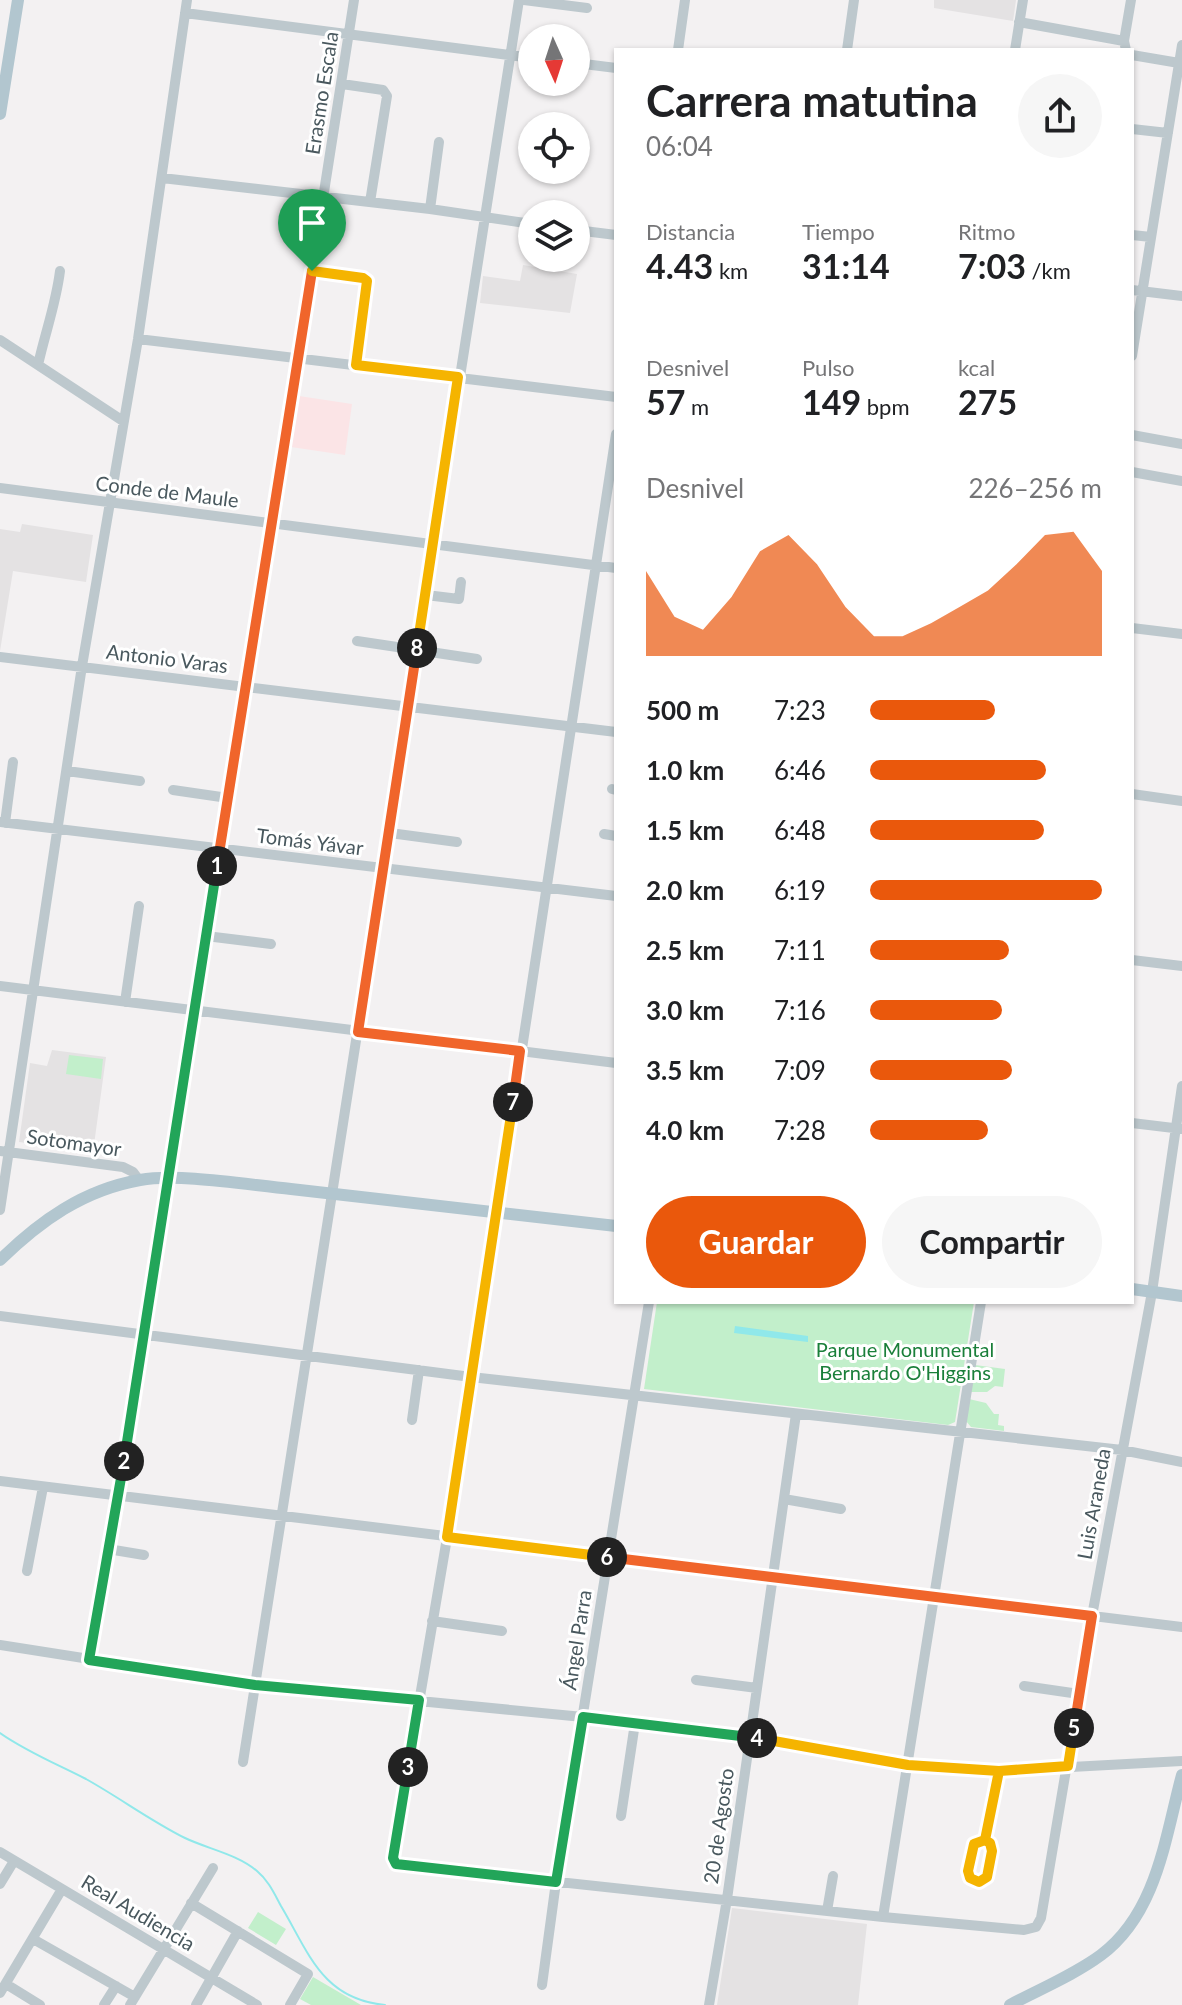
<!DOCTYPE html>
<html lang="es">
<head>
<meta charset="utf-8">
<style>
	:root { --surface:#fff; --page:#f6f6f6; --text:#202124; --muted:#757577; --accent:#ea580c }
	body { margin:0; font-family:Lato,sans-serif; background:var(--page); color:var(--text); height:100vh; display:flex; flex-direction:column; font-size:30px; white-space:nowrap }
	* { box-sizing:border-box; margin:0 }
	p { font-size:26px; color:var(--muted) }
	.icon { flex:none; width:44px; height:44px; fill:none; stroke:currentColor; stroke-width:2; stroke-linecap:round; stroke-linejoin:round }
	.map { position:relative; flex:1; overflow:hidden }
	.sheet { position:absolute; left:614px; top:48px; width:520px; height:1256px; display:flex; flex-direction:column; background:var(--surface); border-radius:0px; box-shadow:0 2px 6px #0004 }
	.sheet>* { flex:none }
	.needle { width:52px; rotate:177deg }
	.controls { position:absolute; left:518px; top:24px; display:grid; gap:16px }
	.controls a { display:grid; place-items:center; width:72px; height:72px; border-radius:50%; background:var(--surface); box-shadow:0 2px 6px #0004; font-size:40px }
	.pin { position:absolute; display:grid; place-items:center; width:68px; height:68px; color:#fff; margin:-82px -34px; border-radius:50% 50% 50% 0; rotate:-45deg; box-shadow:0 0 8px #0007 }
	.pin .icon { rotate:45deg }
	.km { position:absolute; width:40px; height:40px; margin:-20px; border-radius:50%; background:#222; color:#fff; font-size:22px; line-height:40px; text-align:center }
	.round { display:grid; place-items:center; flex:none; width:84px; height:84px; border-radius:42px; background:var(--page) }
	.headline { display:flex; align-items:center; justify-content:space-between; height:136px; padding:0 32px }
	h1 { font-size:44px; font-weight:700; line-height:60px }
	.figures { display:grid; grid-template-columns:repeat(3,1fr); gap:12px; height:136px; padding:8px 32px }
	.figures div { display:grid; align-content:center }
	.figures b { font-size:34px; font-weight:700 }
	.figures small { font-size:22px; font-weight:400 }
	.figures p { font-size:22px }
	.chart { height:224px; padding:16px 32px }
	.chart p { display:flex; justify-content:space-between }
	.chart svg { width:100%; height:144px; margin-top:8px; fill:var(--accent); opacity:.7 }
	.primary-button { display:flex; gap:16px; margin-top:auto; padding:16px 32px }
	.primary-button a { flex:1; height:92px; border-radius:48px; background:var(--accent); color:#fff; font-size:32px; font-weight:700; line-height:92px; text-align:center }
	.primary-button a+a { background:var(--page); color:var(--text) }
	ul { padding:0 32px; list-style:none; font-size:26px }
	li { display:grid; grid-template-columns:128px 96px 1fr; align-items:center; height:60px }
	li i { height:20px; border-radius:10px; background:var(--accent) }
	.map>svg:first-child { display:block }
</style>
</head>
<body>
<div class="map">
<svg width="1182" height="2005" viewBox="0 0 1182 2005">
	<rect width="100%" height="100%" fill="#f3f1f2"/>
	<path fill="#e4e2e3" d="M934,0H1016L1013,21L934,8Z
		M523,265L577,274L570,313L480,303L483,276L520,281Z
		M22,524L93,535L86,582L13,571L0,651V529L20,532Z
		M52,1050L106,1057L93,1152L19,1142L30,1063L47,1066Z
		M732,1908L867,1924L858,2005H717Z"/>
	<path fill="#fbe4e6" d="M299,396L352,404L345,455L291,447Z"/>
	<path fill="#c2efcb" d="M69,1055L103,1059L101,1079L66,1074Z
		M657,1302H974L955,1422L948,1425L644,1389Z
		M975,1365L1005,1369L1003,1387L995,1386L987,1392H971Z
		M969,1399L986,1403L994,1414H999L998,1425L1004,1426V1431L971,1427L966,1421Z
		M258,1912L286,1929L276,1945L248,1928Z
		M313,1977L361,2005H311L300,1999Z"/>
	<path fill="#90e8ea" d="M735,1326L808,1336V1342L734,1333Z"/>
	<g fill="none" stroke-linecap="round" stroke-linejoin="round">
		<path stroke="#90e8ea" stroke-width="2" d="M0,1733C27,1752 57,1764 86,1779C120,1798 151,1821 185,1838C208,1849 237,1854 257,1871C268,1880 274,1893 281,1906C309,1953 322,1999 385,2005"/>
		<path stroke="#bdc8cd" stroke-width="10" d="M524,0L587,8
			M185,13L532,58
			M1019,22L1124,41
			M678,50L685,0
			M847,50L854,0
			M1015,50L1023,0
			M1126,50L1124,41L1131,0
			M1132,55L1179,63
			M576,63L616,68
			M342,84L383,90L387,96L370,202
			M1132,129L1168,133
			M162,178L430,209L532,224
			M430,209L439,142
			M576,230L616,235
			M1132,235L1151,237
			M312,271L363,278L367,281L356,365
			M1132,290L1182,296
			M138,339L616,397
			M0,340L123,421
			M1132,356L1182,45
			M38,365C45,333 56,304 60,271
			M616,434L448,1532L393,1855L395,1862L401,1865L883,1917L1024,1930L1036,1927L1041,1918L1092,1616L1152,1292L1182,1086
			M1132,435L1182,444
			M1132,472L1182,481
			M0,488L616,568
			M426,595L459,599L461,582
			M1132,628L1182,634
			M357,641L477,659
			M0,657L616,732
			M67,771L140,781
			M612,789L616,790
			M173,790L228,798
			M1132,794L1182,801
			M0,822L616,896
			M5,823L13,762
			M390,833L457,842
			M604,834L616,836
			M206,936L271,944
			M1132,960L1182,966
			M0,986L616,1063
			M125,1002L139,906
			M1132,1123L1182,1129
			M0,1151L123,1167L133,1172L139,1180
			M0,1210L82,666L138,339L187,0
			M0,1316L471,1377L1122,1450L1182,1462
			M412,1420L419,1370
			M0,1481L1182,1627
			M784,1499L841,1509
			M108,1549L144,1555
			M27,1571L43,1487
			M432,1621L502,1631
			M0,1645L255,1685L583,1717L743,1736L908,1765L959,1770L999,1771L1182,1761
			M89,1660L170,1178L354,0
			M696,1680L757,1688
			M1024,1686L1079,1694
			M243,1762L519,0
			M621,1816L635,1723
			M985,1840L992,1848L988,1875L984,1881L977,1882L970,1878L968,1871L974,1844Z
			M985,1840L999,1771
			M0,1852L257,2005
			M0,1884L14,1861
			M191,1903L308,1974L290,2005
			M827,1911L833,1876
			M883,1917L981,1302
			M33,1939L135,1997
			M6,1984L40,2005
			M542,1985L556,1882L649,1302
			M0,1993L62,1889
			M104,2005L116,1986
			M130,2005L213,1868
			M196,2005L238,1931
			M709,2005L727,1899L796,1414"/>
		<path stroke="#b2c6cf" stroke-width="12" d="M0,114L18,0
			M0,1260C40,1221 83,1190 140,1180C180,1173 248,1185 291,1189C399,1201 507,1214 616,1226
			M1132,1289L1182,1296
			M1010,2005C1040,1989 1074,1975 1101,1955C1157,1913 1165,1838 1182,1775"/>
	</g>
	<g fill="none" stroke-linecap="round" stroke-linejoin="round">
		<defs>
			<path id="split-1" d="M217,866L312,271"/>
			<path id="split-2" d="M124,1461L217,866"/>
			<path id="split-3" d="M124,1461L89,1660L255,1685L419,1700L408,1767"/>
			<path id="split-4" d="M408,1767L393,1858L396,1864L556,1882L583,1717L757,1738"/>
			<path id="split-5" d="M757,1738L908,1765L999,1771L985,1840L974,1844L968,1871L970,1878L979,1882L987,1877L992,1851L990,1843L985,1840L999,1771L1068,1766L1074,1728"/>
			<path id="split-6" d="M607,1557L1092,1616L1074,1728"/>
			<path id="split-7" d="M513,1102L447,1537L607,1557"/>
			<path id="split-8" d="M417,648L358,1032L520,1051L513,1102"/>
			<path id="split-9" d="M312,271L363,278L367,281L356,365L458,377L417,648"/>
		</defs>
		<use href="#split-1" stroke="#fff" stroke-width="16"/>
		<use href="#split-2" stroke="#fff" stroke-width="16"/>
		<use href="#split-3" stroke="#fff" stroke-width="16"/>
		<use href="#split-4" stroke="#fff" stroke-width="16"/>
		<use href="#split-5" stroke="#fff" stroke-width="16"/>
		<use href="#split-6" stroke="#fff" stroke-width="16"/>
		<use href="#split-7" stroke="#fff" stroke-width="16"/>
		<use href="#split-8" stroke="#fff" stroke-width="16"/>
		<use href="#split-9" stroke="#fff" stroke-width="16"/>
		<use href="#split-1" stroke="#f0652b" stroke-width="10"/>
		<use href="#split-2" stroke="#22a559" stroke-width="10"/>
		<use href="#split-3" stroke="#22a559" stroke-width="10"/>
		<use href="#split-4" stroke="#22a559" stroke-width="10"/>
		<use href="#split-5" stroke="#f5b400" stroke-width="10"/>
		<use href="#split-6" stroke="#f0652b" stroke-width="10"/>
		<use href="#split-7" stroke="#f5b400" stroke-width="10"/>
		<use href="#split-8" stroke="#f0652b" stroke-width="10"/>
		<use href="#split-9" stroke="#f5b400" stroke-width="10"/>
	</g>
	<g text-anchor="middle" stroke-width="6" stroke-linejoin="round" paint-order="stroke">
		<g font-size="20" fill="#49585e" stroke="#fff">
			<text transform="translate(322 93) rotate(-81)" y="7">Erasmo Escala</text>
			<text transform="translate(167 492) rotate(7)" y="7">Conde de Maule</text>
			<text transform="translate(167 659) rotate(7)" y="7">Antonio Varas</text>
			<text transform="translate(310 842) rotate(7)" y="7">Tomás Yávar</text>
			<text transform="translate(74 1143) rotate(8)" y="7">Sotomayor</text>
			<text transform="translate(1094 1504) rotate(-80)" y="7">Luis Araneda</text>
			<text transform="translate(577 1640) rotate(-81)" y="7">Ángel Parra</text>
			<text transform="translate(719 1826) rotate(-82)" y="7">20 de Agosto</text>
			<text transform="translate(138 1913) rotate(31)" y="7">Real Audiencia</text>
		</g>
		<g font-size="20" fill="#1a7f3a" stroke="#fff">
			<text x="905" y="1357">Parque Monumental<tspan x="905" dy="23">Bernardo O'Higgins</tspan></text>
		</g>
	</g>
</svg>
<div class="controls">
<a><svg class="needle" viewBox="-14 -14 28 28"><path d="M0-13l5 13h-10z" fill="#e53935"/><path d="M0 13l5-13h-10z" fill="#757577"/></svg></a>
<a><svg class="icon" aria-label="locate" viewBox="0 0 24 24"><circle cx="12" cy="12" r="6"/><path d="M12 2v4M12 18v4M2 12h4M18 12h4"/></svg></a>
<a><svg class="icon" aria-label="layers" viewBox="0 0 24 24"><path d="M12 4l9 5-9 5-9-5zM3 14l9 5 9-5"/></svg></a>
</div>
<div class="pin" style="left:312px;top:271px;background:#1e9e55"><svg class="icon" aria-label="arrive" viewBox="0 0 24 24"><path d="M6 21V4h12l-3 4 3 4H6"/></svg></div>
<b class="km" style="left:217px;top:866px">1</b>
<b class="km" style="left:124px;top:1461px">2</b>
<b class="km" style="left:408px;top:1767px">3</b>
<b class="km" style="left:757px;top:1738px">4</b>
<b class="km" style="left:1074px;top:1728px">5</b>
<b class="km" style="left:607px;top:1557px">6</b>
<b class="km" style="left:513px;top:1102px">7</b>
<b class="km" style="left:417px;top:648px">8</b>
<section class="sheet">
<div class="headline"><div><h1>Carrera matutina</h1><p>06:04</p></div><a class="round"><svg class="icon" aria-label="share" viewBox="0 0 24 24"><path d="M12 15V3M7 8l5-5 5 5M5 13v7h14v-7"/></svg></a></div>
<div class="figures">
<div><p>Distancia</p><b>4.43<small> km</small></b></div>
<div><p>Tiempo</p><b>31:14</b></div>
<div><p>Ritmo</p><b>7:03<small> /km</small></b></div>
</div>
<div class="figures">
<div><p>Desnivel</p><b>57<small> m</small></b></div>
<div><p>Pulso</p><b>149<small> bpm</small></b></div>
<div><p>kcal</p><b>275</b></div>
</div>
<div class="chart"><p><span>Desnivel</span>226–256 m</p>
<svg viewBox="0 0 160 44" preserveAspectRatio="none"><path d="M0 44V18L10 32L20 36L30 26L40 12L50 7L60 16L70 29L80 38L90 38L100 34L110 29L120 24L130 16L140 7L150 6L160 18V44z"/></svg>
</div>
<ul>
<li><b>500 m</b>7:23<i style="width:54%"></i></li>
<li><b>1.0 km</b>6:46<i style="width:76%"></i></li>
<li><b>1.5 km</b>6:48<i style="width:75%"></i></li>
<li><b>2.0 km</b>6:19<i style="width:100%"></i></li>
<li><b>2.5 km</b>7:11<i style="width:60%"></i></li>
<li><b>3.0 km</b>7:16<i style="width:57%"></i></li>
<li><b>3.5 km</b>7:09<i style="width:61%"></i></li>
<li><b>4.0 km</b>7:28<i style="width:51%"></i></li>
</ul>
<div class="primary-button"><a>Guardar</a><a>Compartir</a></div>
</section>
</div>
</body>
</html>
